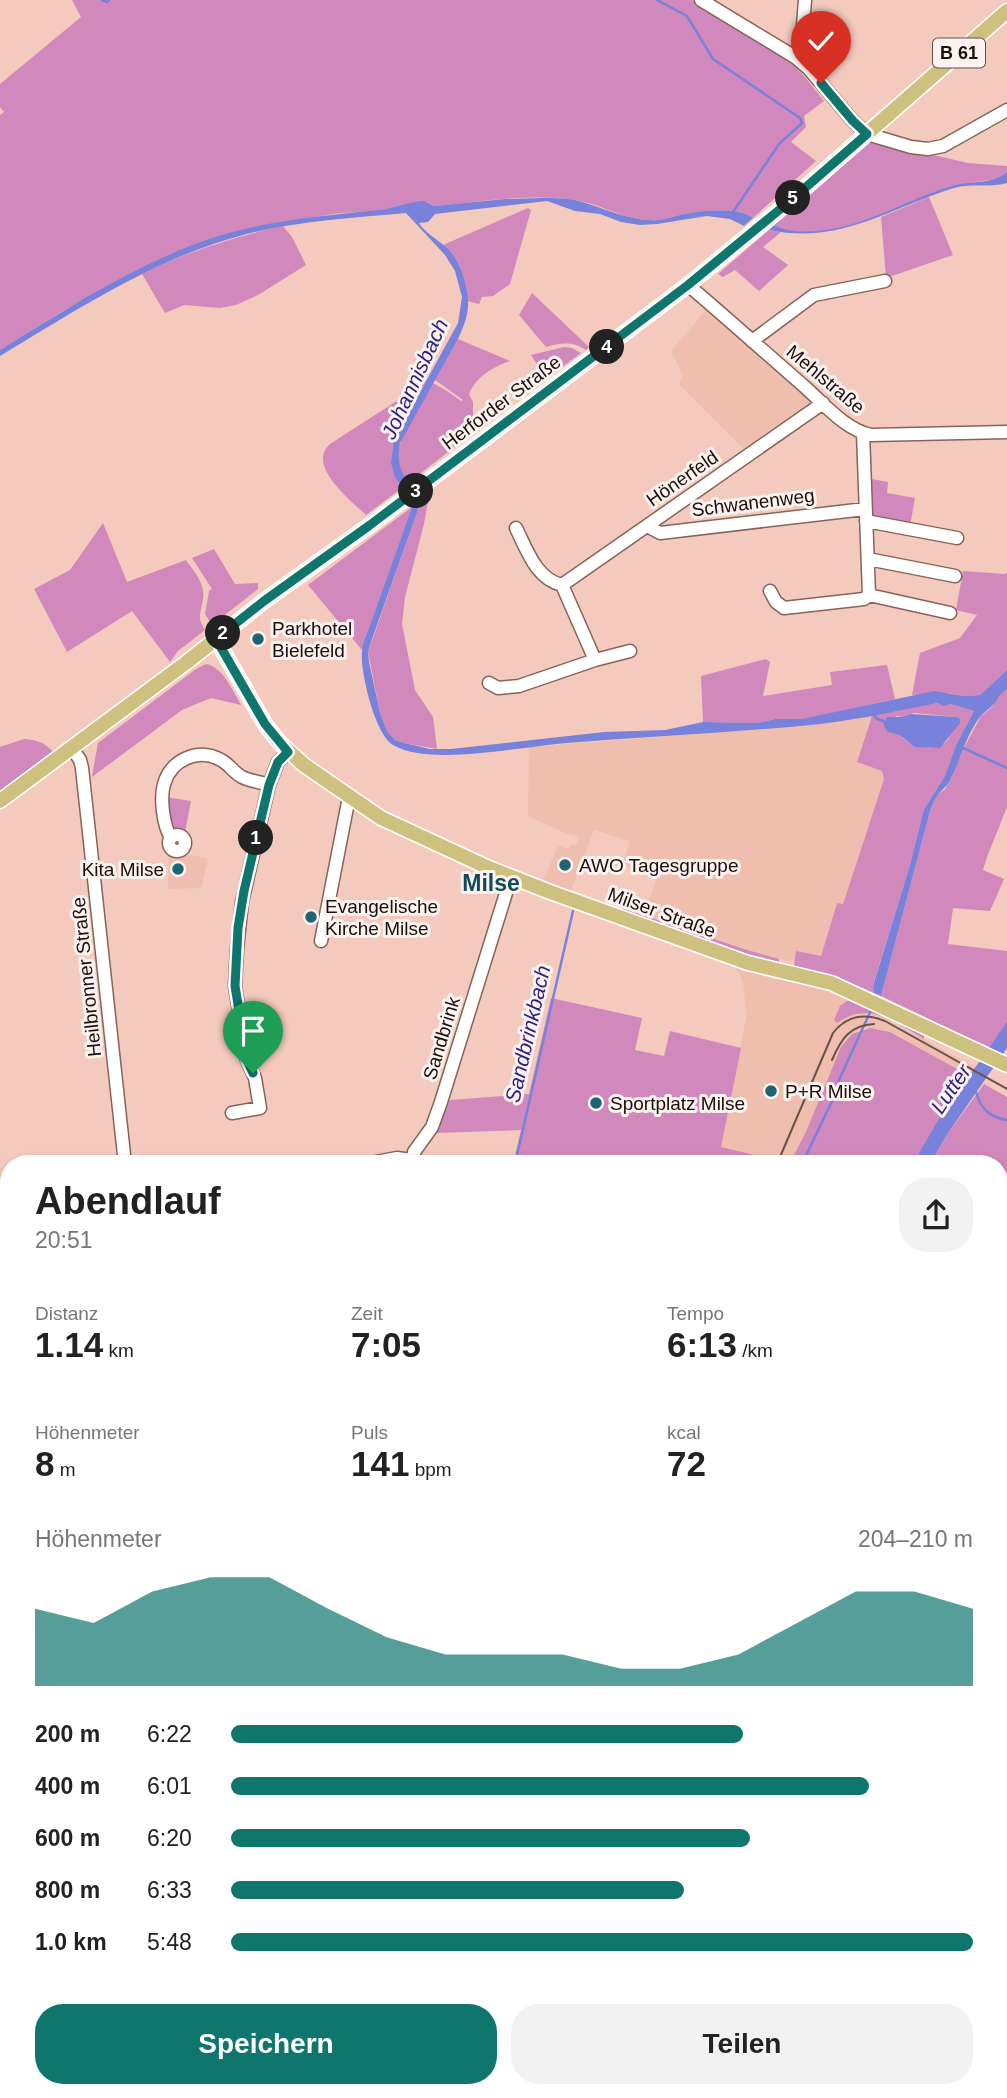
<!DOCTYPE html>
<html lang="de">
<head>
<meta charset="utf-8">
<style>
	:root { --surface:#fff; --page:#f2f2f2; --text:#222; --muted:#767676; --accent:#0f766e }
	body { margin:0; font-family:Arial,sans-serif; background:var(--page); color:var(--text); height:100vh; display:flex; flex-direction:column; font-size:26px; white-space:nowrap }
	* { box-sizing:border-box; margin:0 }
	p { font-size:23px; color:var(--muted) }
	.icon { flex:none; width:38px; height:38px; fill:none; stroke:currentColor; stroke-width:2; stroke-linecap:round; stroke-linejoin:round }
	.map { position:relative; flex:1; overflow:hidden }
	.side { position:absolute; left:0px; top:1155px; width:1008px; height:943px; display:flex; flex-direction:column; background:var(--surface); border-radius:28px 28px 0 0; box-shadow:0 4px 10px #0003 }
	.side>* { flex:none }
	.pin { position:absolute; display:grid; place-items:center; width:60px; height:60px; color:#fff; margin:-72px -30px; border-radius:50% 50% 50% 0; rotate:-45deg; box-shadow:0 0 7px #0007 }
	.pin .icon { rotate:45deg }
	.km { position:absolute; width:35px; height:35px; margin:-18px; border-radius:50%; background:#222; color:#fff; font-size:19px; line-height:35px; text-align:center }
	.round { display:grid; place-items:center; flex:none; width:74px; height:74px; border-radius:28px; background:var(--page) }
	.headline { display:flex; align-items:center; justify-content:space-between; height:119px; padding:0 35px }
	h1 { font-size:38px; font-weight:600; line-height:52px }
	.figures { display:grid; grid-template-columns:repeat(3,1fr); gap:10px; height:119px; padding:7px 35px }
	.figures div { display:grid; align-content:center }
	.figures b { font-size:35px; font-weight:600 }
	.figures small { font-size:19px; font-weight:400 }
	.figures p { font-size:19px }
	.chart { height:196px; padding:14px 35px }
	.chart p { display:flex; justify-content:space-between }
	.chart svg { width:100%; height:126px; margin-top:7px; fill:var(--accent); opacity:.7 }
	.button { display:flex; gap:14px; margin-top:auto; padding:14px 35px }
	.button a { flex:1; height:80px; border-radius:28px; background:var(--accent); color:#fff; font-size:28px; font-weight:600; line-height:80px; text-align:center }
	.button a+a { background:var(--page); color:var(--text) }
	ul { padding:0 35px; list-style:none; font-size:23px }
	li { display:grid; grid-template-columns:112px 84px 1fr; align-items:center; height:52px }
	li i { height:18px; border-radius:9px; background:var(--accent) }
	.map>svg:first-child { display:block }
</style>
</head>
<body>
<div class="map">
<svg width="1007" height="2098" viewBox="0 0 1007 2098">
	<rect width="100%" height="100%" fill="#f3cabd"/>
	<path fill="#efbeaf" d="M706,310L812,402L746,451L679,384L683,375L671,351Z
		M872,716L857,762L882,771L884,778L843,904L836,903L821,956L796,952L794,962L770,957L644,916L657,877L622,865L630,841L594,830L571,891L544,880L558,845L568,849L571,844L576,845L580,837L563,832L528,816L529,747L803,726Z
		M169,855H192L208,859L201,888L168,889Z
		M734,967L770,978L822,988L855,1002L847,1001L837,1023L850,1015L859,1013L879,1015L976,1068L970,1076L891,1032L870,1028H864L852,1034L841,1047L805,1134L789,1164H774L775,1161L720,1147L747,1014L743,984L740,975Z"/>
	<path fill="#d188bc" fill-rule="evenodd" d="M72,0H692L789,61L804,76L824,101L804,116L806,127L791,142L816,161L753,218C741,208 706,210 690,213C679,214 669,219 658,220C628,223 603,204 574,200C528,193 479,202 434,206L426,201L382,210L333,214L243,230L206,240L175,253L66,309L0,350V115L4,112L0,107V84L81,17Z
		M873,141L968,163L1007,166V172L1000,179C975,181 950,187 926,196C884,211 818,249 774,225L869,143Z
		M929,197L953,255L886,278L881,217Z
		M528,208L531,210L510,284L493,296L482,297L479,304L468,301C463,280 460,260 443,245Z
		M283,226L292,237L306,265L258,295L236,305L220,308L184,305L165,313L142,274C187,252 233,237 283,226Z
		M769,230L781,232L763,247L788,265L759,291L735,270L723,277L718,274Z
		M532,293L589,347L586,350C572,341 561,343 546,347L519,315Z
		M458,339L510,361C491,368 477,376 469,394L473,402V414L483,425L408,483C405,479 401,474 399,469C391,443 420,405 433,383L447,391L461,401L463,400L435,380Z
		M564,347L572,348L581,353L546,379L531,355Z
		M422,377L426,381C407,415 377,448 402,488L366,515C353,503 322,477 323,458C323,452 326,448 330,444L403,397Z
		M866,478L888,482L887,493L915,498L910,526L867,519Z
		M430,490L424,524L405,597L402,624L415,690L433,717L437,749L404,743L395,740L387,731L380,713L368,652L418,510L417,500Z
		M412,507L366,636L362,650L308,585Z
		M103,523L127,582L186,560C192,569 202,580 203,591C205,606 194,616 205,630L178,651L170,662L132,611L67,652L34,589L70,570Z
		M214,549L235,584L258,583V589L212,625L205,614L209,591L212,589L192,558Z
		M963,571L1004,574L1007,573V670L980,695L964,696L948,693L912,695L920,653L960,638L977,615L956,610Z
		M766,659L770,662L763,696L832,685L830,672L887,665L895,699L802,720L775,719L757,723L703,722L701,676Z
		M206,664C223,667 233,691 241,705L211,698L182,710L92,777L98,743L196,669Z
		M1007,689V807L987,857L983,870L1004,879L990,911L953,908L948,944L1007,951V1022L990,1048L881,996L930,811L937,795L945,789L952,776L964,748L981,716L992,707L998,697Z
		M938,703L950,704L974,711L956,745L945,776L924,809L910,865L873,985L874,993L837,977L794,966L796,951L821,956L837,903L843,904L884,779L882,771L857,762L872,716ZM914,713L957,717C950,736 948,751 924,747C920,746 916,747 913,745C907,742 901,736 895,732L896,716L902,717Z
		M24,739C37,740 44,742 53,752L0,791V747Z
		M165,797L191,801L185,832L171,830Z
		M622,908L744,949L779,959V962L746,954L621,910Z
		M551,998L642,1018L635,1050L664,1056L670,1031L741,1048L721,1147L776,1160L774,1164H513L521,1130L436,1133L450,1100L529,1094Z
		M847,1001H853L924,1033V1039C896,1023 869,1000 837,1023L834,1020L840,1006Z
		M870,1028L890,1032L970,1076C951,1104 927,1132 916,1164H789L805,1134L841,1047L852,1034Z
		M984,1084L1007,1097V1205L999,1225V1164H930L946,1136Z
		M1002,1330L1007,1333V1525L999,1524V1398L1006,1368Z
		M0,2024L9,2027V2090H11L5,2098H0Z
		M131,2090H239L230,2098H121Z
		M326,2090H506L509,2098H328Z
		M509,2090H629L630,2098H512Z"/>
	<path fill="#7982db" d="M1007,172V183C990,188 971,183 954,188C889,208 841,245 769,230L774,225C787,232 802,232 816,231C868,227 907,198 956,185C972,181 995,184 1007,172Z
		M541,198C553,198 567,198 579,201C605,208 630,222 658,220C669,219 679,214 690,213C705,210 741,208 753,218L744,226L730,219L707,216L657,224L640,225L621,222L600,214L575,211L547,201L435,214L428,222L419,223C426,234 439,240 448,249C460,261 467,284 468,301C469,314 463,328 458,339L400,443C397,460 399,469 408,483L402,487L395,477L391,463L394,440L458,323L462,297L455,271L445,255L406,213C352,218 296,221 243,235C154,259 78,309 0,356V350C66,309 133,266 206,240C262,221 320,216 379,210C390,209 416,200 425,201C427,202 432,205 434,206L505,199Z
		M417,500L418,510L372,639L368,652L369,662L380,713L387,731L395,740L404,743L430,749H451L604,732L665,730L703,722L757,723L775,719H802L934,691L964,696L980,695L1007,670V689L998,697C995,707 986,709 980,717C966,735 961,759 951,778C947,787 942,789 937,796C934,800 932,807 930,811L881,996L874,993L873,986L910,865L924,809L945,776L956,745L974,711L950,704L943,706L938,703C893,712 847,722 801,726C723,733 645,737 567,743C524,746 430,767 393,745C375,735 360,672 362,652C362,647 364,641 366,636L412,507V504Z
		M911,714L957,717L960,719V723L940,748L915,747C906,741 901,733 888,732L884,727L887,717H902Z
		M1007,1022V1048L946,1136L930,1164H916L920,1151L937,1122Z"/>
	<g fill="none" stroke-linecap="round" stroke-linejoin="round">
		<path stroke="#7982db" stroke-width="2.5" d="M102,0L107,2L109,0
			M657,0L687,16L713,59L800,118L802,123L779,144L731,215
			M873,714L877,719L884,721L885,724
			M963,748L1007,768
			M976,1092C981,1109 989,1117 1007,1120
			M515,1164L573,911
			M802,1164L833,1099L839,1080L872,1008
			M999,1553L1007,1549
			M999,1599H1007
			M999,1852L1007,1861
			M507,2090L510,2098
			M163,2098L173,2090"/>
		<defs>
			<path id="minor" d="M701,0L795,57L809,69L853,121L867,134L911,147L928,149L943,146L1007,110
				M795,57L802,38L805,0
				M688,285C728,319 767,354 806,388C825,405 846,430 871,435L1007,432
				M752,341L814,295L885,281
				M863,433L869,595
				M866,521L957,538
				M647,526L660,533L865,509
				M516,528C527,550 536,579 562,585L595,660
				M868,559L955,576
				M562,585L823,403
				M770,591L776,602L784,608L864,599L869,595L950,613
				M489,683L498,688L519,686L595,660L630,651
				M72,748L80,760L82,768L125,1164
				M169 843a8 8 0 1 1 16 0a8 8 0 1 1-16 0Z
				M171,838C163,825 160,798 164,784C171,760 198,747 221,760C229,764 234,773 242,777C250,781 260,782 269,785
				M321,941L349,797
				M232,1113L260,1108L255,1078L247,1060L235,986L237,949L242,902L269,785L278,762L288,752
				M365,1164L397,1158L412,1160
				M413,1164L414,1152L432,1127L441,1102L511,877
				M0,1228L9,1226
				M999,1239L1007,1221
				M0,1292H9
				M999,1335L1001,1371L999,1379
				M0,1667H9
				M0,1891H9
				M976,2090L994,2098
				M20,2098L26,2090
				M641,2098L644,2090"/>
			<path id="major" d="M216,639L265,724L279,742L304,765L381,818L489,868L550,892L748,963L831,983L1007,1065
				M0,801L187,662L264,601L370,525L688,285L790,201L1007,11"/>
		</defs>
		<use href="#minor" stroke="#876358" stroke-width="15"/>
		<use href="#major" stroke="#fff" stroke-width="17"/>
		<use href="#minor" stroke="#fff" stroke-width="12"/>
		<use href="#major" stroke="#cec180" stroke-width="14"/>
		<path stroke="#6a524b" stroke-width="2" d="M832,1060C841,1039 850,1025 874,1024
			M777,1164L833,1033C847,1015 865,1013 885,1021L1007,1089
			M0,1545L9,1540"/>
	</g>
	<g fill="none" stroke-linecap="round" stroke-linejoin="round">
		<defs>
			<path id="route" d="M253,1073L247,1060L235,986L238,928L244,891L269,785L278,762L288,752L265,724L216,639L264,601L370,525L688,285L790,201L867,134L853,121L821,83"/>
		</defs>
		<use href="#route" stroke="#fff" stroke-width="14"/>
		<use href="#route" stroke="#0f766e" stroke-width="9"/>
	</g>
	<g fill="#1f6475" stroke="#fcf3f0" stroke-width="2.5">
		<circle cx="258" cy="639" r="7"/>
		<circle cx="565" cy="865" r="7"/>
		<circle cx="178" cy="869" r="7"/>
		<circle cx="311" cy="917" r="7"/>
		<circle cx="771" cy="1091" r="7"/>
		<circle cx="596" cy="1103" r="7"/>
	</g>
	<g text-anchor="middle" stroke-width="6" stroke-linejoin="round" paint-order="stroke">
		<rect fill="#fcf3f0" stroke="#5f534f" stroke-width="2" x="933" y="38.5" width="52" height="29" rx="5"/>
		<g font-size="18" font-weight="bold" fill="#1c0e0a">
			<text x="959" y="59">B 61</text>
		</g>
		<g font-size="19" fill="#1c0e0a" stroke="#fcf3f0">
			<text transform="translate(826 379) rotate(40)" y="7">Mehlstraße</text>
			<text transform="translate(501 402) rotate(-37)" y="7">Herforder Straße</text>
			<text transform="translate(682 478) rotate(-35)" y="7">Hönerfeld</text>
			<text transform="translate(753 502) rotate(-7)" y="7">Schwanenweg</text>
			<text transform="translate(662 912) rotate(20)" y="7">Milser Straße</text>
			<text transform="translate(86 977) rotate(-96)" y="7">Heilbronner Straße</text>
			<text transform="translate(441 1038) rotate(-73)" y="7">Sandbrink</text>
		</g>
		<g font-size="19" fill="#1c0e0a" stroke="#fcf3f0" text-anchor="start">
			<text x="272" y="635">Parkhotel<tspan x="272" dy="22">Bielefeld</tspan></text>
			<text x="579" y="872">AWO Tagesgruppe</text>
			<text x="164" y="876" text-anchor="end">Kita Milse</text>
			<text x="325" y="913">Evangelische<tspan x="325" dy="22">Kirche Milse</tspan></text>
			<text x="785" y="1098">P+R Milse</text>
			<text x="610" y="1110">Sportplatz Milse</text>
		</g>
		<g font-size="21" font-style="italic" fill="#2a1f87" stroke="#fcf3f0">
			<text transform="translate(415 379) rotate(-65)" y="7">Johannisbach</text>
			<text transform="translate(528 1034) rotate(-77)" y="7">Sandbrinkbach</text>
			<text transform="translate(951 1089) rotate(-56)" y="7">Lutter</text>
		</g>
		<g font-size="23" font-weight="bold" fill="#134a58" stroke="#fcf3f0">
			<text x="491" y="891">Milse</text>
		</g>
	</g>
</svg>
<div class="pin" style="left:253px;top:1073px;background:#1e9e55"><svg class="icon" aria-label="arrive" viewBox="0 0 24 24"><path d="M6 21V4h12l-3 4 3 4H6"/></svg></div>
<div class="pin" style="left:821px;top:83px;background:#d93025"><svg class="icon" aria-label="check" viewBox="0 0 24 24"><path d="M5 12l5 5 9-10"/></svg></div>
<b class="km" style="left:256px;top:838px">1</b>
<b class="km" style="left:223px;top:633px">2</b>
<b class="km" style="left:416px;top:491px">3</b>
<b class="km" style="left:607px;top:347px">4</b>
<b class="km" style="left:793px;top:198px">5</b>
<section class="side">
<div class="headline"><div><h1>Abendlauf</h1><p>20:51</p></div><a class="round"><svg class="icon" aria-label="share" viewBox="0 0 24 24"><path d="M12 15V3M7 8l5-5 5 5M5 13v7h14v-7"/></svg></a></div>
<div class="figures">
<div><p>Distanz</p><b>1.14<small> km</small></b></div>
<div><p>Zeit</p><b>7:05</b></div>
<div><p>Tempo</p><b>6:13<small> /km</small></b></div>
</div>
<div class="figures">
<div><p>Höhenmeter</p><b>8<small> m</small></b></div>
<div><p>Puls</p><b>141<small> bpm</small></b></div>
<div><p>kcal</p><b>72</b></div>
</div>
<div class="chart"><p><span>Höhenmeter</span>204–210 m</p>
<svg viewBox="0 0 160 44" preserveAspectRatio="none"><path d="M0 44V17L10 22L20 11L30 6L40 6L50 17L60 27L70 33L80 33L90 33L100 38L110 38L120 33L130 22L140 11L150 11L160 17V44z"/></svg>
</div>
<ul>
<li><b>200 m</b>6:22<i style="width:69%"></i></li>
<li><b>400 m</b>6:01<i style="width:86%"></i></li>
<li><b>600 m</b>6:20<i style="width:70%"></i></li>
<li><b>800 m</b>6:33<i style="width:61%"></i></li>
<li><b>1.0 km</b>5:48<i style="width:100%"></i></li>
</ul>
<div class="button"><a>Speichern</a><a>Teilen</a></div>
</section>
</div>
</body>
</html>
